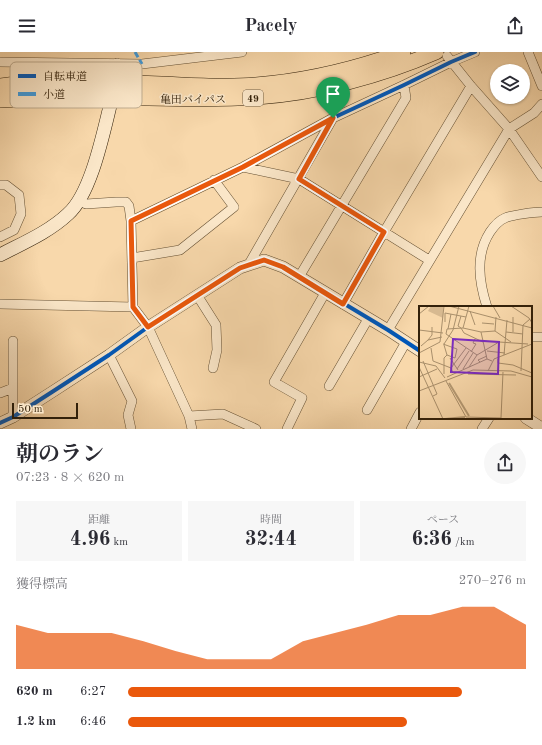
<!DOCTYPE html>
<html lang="ja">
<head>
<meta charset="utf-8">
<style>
	:root { --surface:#fff; --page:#f7f7f7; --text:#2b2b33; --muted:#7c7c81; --accent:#ea580c }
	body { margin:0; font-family:"Old Standard TT","Noto Serif JP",serif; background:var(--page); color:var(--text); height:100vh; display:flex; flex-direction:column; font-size:15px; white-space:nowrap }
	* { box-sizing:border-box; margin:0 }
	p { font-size:13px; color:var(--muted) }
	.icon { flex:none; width:22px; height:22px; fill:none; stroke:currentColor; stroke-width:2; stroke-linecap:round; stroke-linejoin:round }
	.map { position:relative; height:377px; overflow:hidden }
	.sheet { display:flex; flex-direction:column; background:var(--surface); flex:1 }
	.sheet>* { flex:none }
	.buttons { position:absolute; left:490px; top:12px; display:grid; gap:8px }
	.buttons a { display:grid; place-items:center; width:40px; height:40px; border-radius:50%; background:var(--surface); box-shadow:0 1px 3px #0004; font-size:20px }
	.scale { position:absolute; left:12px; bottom:10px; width:66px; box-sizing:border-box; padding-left:4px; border:2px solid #33210a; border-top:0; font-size:11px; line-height:14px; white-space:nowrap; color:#33210a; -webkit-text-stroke:3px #fae6c8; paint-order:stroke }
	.pin { position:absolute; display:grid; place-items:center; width:34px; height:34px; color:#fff; margin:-41px -17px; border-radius:50% 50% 50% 0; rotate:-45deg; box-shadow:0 0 4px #0007 }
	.pin .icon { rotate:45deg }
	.round { display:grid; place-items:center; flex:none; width:42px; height:42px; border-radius:21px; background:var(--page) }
	.head { display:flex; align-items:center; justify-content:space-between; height:68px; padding:0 16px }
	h1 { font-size:22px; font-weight:700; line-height:30px }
	.metrics { display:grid; grid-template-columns:repeat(3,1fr); gap:6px; height:68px; padding:4px 16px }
	.metrics div { display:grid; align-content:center; border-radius:0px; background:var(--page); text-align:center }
	.metrics b { font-size:20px; font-weight:700 }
	.metrics small { font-size:11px; font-weight:400 }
	.metrics p { font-size:11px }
	.chart { height:112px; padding:8px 16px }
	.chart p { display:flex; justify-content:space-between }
	.chart svg { width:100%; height:72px; margin-top:4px; fill:var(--accent); opacity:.7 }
	ul { padding:0 16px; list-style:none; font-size:13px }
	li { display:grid; grid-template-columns:64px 48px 1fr; align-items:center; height:30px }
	li i { height:10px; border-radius:5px; background:var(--accent) }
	header { display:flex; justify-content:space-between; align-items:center; height:52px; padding:0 16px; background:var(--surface); font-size:18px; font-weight:700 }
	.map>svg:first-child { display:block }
</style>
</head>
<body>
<header><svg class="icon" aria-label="menu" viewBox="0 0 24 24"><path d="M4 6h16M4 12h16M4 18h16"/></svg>Pacely<svg class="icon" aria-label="share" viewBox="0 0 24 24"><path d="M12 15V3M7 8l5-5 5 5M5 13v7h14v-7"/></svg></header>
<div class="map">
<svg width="542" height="377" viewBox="0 0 542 377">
	<rect width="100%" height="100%" fill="#f8d8ab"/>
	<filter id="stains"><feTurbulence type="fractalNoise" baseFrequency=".005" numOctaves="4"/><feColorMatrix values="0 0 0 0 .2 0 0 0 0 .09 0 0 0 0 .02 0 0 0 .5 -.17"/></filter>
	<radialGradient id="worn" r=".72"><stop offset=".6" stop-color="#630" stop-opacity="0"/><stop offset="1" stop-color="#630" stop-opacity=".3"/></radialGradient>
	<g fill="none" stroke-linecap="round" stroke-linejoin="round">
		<defs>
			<path id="minor" d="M528,0L542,34
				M447,4L471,34L509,77L542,125
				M0,10L142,12L242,0
				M114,32L117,11
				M243,115L299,127L429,208
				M0,133H6L19,143L21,162L14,178L0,185
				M80,149L86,152L116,150H126L129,154L131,169L133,255L148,275L189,364L192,377
				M131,169L243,115L333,66L404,33L451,10L475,0
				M132,206L180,198L234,155L214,128
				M249,212L333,66
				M299,225L406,46L404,33
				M197,243L216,273L217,298L213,316
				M0,252L133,255
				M343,252L384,180L471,34
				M487,255C479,230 475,203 490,180C494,174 498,169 505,166C512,163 534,160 542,160
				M388,278L509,77L534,61L542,52
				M531,285H542
				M13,289V365
				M109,303L132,349L128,363L131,377
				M329,334L368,267
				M0,341L13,336
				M367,358L406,290
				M189,364L223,362L256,377
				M287,377L302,346L274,330L325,241
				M411,377L420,360
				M482,377L489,366"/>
			<path id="tertiary" d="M526,366L542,376
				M0,371L13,365L52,340L109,303L148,275L240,216L264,208L283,215L388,278L420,299"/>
			<path id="secondary" d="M0,203C23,191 49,180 68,162C92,141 104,77 112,46L114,35"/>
			<path id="trunk" d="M0,34L16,32C53,32 91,31 128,31C171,31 214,37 256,33C306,29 356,17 403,0
				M0,48C49,45 99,45 148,46C185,47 221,48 257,45C316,41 381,24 436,0"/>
		</defs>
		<use href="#minor" stroke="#644f32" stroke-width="10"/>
		<use href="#tertiary" stroke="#644f32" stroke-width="12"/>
		<use href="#secondary" stroke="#33210a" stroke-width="14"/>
		<use href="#trunk" stroke="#33210a" stroke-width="16"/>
		<use href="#minor" stroke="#fae6c8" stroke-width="9"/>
		<use href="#tertiary" stroke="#fae6c8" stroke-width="11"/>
		<use href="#secondary" stroke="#fae6c8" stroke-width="13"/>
		<use href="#trunk" stroke="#f8d8ab" stroke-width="15"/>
		<path stroke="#3e9bde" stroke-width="3" stroke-dasharray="6 3" stroke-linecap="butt" d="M135,0L142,12"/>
		<defs>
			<path id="cycleway" d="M131,169L243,115L333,66L404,33L451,10L475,0
				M0,371L13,365L52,340L109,303L148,275L240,216L264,208L283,215L388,278L420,299"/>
		</defs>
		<use href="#cycleway" stroke="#fae6c8" stroke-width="6"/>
		<use href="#cycleway" stroke="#0057b8" stroke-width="4"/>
	</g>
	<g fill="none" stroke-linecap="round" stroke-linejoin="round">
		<defs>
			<path id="route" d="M333,66L299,127L384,180L343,252L283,215L264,208L240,216L148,275L133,255L131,169L243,115Z"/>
		</defs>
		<use href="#route" stroke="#fff" stroke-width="8"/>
		<use href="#route" stroke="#ea580c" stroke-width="5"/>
	</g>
	<g text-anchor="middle" stroke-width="3" stroke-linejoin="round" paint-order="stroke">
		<rect fill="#fae6c8" stroke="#6f5c43" stroke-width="1" x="243" y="38" width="20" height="16" rx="3"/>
		<g font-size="10" font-weight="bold" fill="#33210a">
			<text x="253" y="50">49</text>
		</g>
		<g font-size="11" fill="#33210a" stroke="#fae6c8">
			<text x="193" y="51">亀田バイパス</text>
		</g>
	</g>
	<g transform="translate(419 254)">
		<rect width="113" height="113" fill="#f8d8ab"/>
		<path d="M12,0H24V12L9,5Z" fill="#d7b990"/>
		<path fill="none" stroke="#b59a74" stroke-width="2" d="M30,77L50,110M26,113L46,111"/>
		<path fill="none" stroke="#a98f6b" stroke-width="1" d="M30,0L113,22M74,0L81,12M92,0L110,12L113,17M51,5L56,19M0,8L10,0M42,10L39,20L42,22M94,11V26M26,16V7L47,11M63,17L75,18M42,22L45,27L64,36M44,22L50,0M29,23L32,8M0,24L24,27M76,25L77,11M62,26L68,53M87,26L104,28M9,34L13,29V21M113,37V22M24,38L38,43L36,52L28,49M25,38L34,24L40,0M2,40L9,34L23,31M12,42L14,55M68,45L86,47M52,46L57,38L54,37L56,33M0,47L21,36L25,0M58,49L27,28L28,23L44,22L62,26L76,25L92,36M85,49L88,14M31,52L39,64M79,53V57L94,59L113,67M4,55L18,88L14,90M14,55L32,62L34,67M0,56L17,60L26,72M61,56L59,54L68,50M0,61L24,113M50,61L58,49L80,36L109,38M32,62L47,42M38,63L50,45M44,63L54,47M69,65L75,53L113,38M102,65L104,19L111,13M25,68V52L28,49L25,39M49,68L97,69M0,71L18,63M28,71L68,53L73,55M27,75L47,111L82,112L84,66M0,85L54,64L92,65L113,71"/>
		<path fill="#7b2cbf" fill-opacity="0.15" stroke="#7b2cbf" stroke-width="2" d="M34,33L80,36L79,68L32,66Z"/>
		<rect width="113" height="113" fill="none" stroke="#33210a" stroke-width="2"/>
	</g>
	<rect x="10" y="10" width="132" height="46" rx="6" fill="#fae6c8" stroke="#beab8f" stroke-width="1"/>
	<rect x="18" y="22" width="18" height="4" fill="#0057b8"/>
	<rect x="18" y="40" width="18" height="4" fill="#3e9bde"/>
	<g font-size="11" fill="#33210a">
		<text x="43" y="28">自転車道</text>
		<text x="43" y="46">小道</text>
	</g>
	<rect width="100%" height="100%" filter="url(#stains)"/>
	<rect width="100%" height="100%" fill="url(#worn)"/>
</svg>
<div class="buttons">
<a><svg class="icon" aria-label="layers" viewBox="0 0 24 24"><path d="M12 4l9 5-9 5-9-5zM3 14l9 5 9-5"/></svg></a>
</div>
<div class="scale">50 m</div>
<div class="pin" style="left:333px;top:66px;background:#1e9e55"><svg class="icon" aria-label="arrive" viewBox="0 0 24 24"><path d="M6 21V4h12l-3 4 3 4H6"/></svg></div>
</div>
<section class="sheet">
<div class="head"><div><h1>朝のラン</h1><p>07:23 · 8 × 620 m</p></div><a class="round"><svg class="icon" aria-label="share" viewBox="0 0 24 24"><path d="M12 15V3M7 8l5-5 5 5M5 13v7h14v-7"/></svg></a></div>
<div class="metrics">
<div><p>距離</p><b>4.96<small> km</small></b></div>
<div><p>時間</p><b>32:44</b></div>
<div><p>ペース</p><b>6:36<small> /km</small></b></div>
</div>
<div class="chart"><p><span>獲得標高</span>270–276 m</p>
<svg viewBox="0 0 160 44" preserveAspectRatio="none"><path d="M0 44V17L10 22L20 22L30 22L40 27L50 33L60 38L70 38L80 38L90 27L100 22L110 17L120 11L130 11L140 6L150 6L160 17V44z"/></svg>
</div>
<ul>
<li><b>620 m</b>6:27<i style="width:84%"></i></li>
<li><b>1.2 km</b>6:46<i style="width:70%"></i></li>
</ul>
</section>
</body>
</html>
